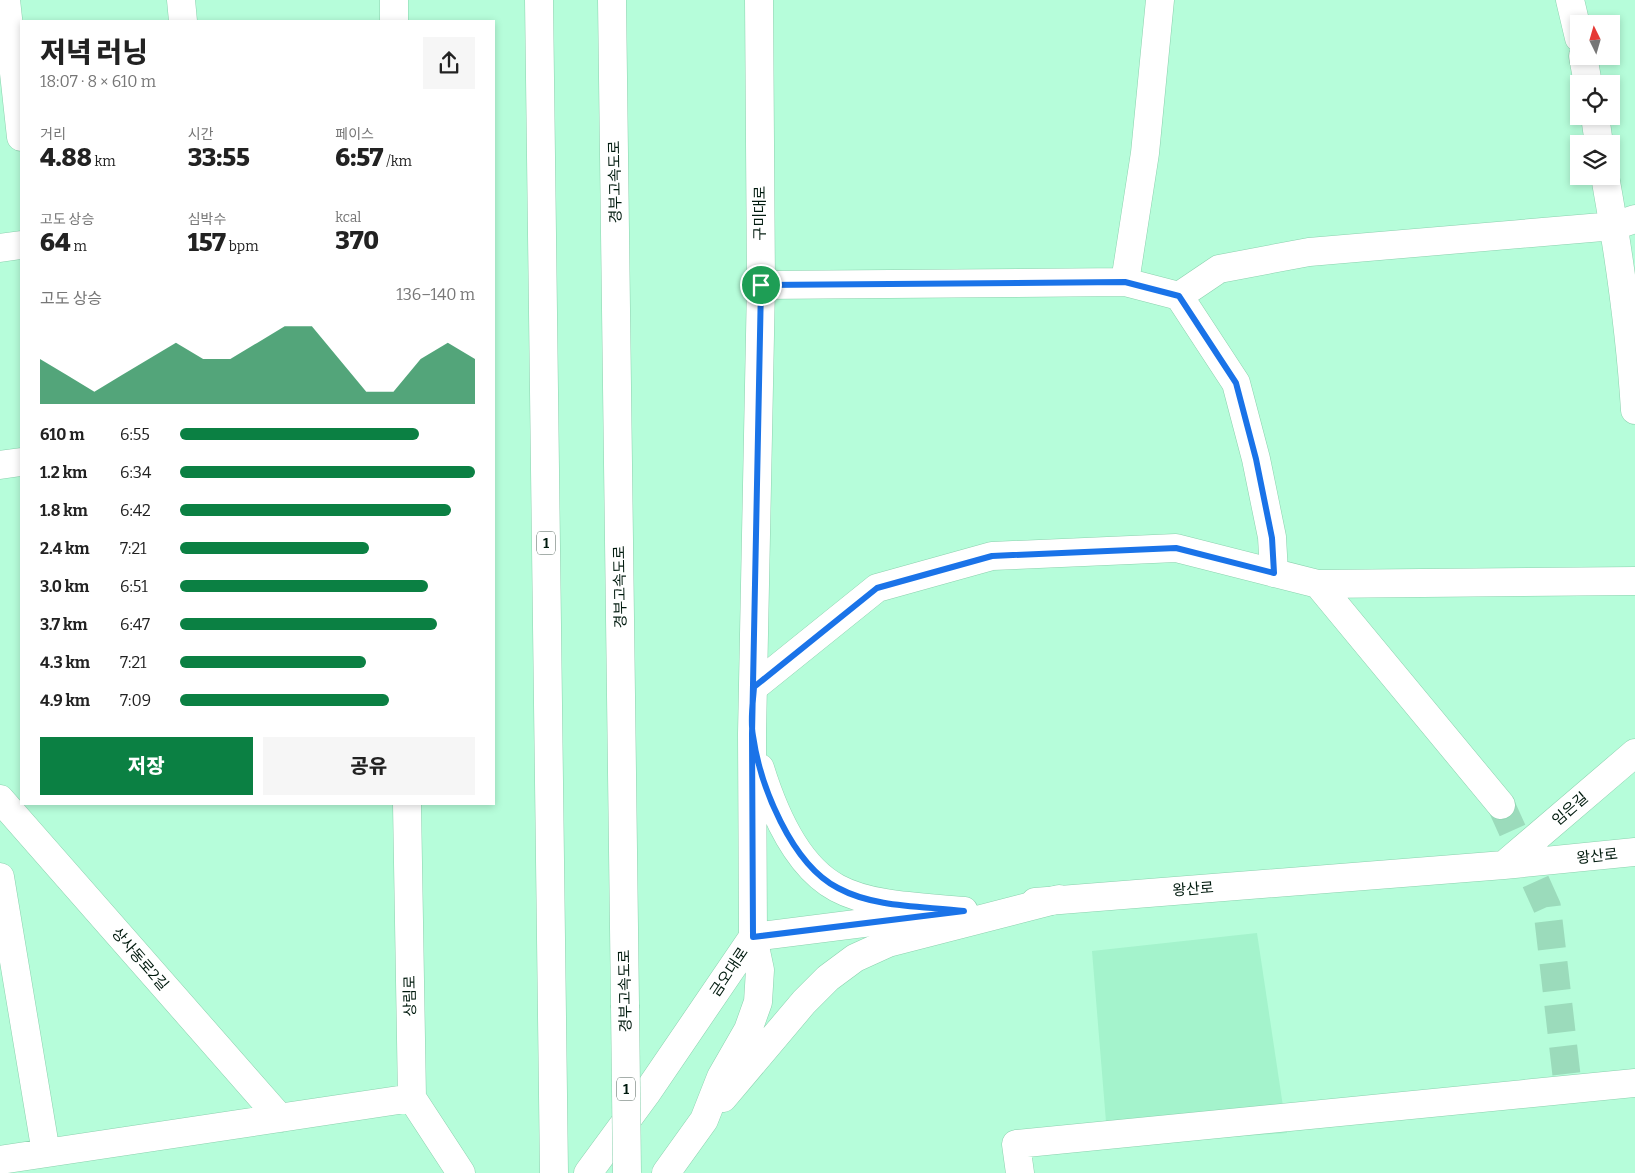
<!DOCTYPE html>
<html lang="ko">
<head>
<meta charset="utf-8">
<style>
	:root { --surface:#fff; --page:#f6f6f6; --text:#222; --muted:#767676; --accent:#0b8043 }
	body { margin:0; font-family:Bitter,"Noto Sans KR",serif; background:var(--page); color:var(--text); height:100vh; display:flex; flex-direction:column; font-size:19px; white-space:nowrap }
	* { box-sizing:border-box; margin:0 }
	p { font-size:16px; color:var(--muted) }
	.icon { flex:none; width:28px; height:28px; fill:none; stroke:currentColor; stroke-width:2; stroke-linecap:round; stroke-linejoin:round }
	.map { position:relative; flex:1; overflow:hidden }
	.panel { position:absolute; left:20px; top:20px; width:475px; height:785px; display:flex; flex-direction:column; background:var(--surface); border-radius:0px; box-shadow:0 2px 8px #0003 }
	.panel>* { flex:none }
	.needle { width:32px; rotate:355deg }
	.tools { position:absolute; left:1570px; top:15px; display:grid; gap:10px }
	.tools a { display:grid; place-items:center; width:50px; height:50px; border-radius:0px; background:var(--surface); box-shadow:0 2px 8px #0003; font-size:25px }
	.pin { position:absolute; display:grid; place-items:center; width:42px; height:42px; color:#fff; margin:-21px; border:2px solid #fff; border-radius:50%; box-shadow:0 1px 5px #0007 }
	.round { display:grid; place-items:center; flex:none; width:52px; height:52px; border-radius:0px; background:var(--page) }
	.overview { display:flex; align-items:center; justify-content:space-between; height:85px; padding:0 20px }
	h1 { font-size:28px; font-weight:800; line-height:38px }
	.metrics { display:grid; grid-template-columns:repeat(3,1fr); gap:8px; height:85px; padding:5px 20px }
	.metrics div { display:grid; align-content:center }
	.metrics b { font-size:25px; font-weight:800 }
	.metrics small { font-size:14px; font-weight:400 }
	.metrics p { font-size:14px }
	.chart { height:140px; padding:10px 20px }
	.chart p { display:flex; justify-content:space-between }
	.chart svg { width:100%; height:90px; margin-top:5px; fill:var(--accent); opacity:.7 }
	.cta { display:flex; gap:10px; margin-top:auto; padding:10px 20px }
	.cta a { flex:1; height:58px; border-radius:0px; background:var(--accent); color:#fff; font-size:20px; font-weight:800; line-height:58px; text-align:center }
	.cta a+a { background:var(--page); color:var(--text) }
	ul { padding:0 20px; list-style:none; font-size:16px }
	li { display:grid; grid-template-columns:80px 60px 1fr; align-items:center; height:38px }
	li i { height:12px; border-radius:6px; background:var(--accent) }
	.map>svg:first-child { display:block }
</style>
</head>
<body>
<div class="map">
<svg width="1635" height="1173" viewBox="0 0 1635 1173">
	<rect width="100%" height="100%" fill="#b6fdda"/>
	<path fill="#a4f3cc" d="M1257,933L1287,1133L1108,1146L1092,951Z"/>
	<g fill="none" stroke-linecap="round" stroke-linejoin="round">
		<path stroke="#9bdbbb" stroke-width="28" stroke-dasharray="28 14" stroke-linecap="butt" d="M1501,805L1547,907L1568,1088"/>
		<defs>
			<path id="minor" d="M6,0L21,137
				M181,0L183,21
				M394,0V21
				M1570,0L1579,38
				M1583,56L1588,84
				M1595,116L1599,144
				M1605,176C1619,254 1630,331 1635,410
				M0,248L21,245
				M1125,282L1145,153L1160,0
				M761,285L1125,282L1179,296L1236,383L1256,459L1272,537L1274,573
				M1179,296L1219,269L1309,252L1614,226L1635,219
				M0,465L21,462
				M754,687L877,588L992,556L1176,548L1318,584
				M0,799L280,1118
				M407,804L412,1098L461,1173
				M1501,805L1318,584L1635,581
				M1504,865L1635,753
				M0,877L46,1153
				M1035,902L1504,865L1635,852
				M753,937L935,914
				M0,1160L412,1098
				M1020,1173L1016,1144L1635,1083"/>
			<path id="major" d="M760,768C773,810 796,866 837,888C872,907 925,907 964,911
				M723,1098L804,1002L828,978L855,958L888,943L1059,899
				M588,1173L646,1094L753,937
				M666,1173L704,1120L721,1077L748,1030L758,1002L760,970L753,937L752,734L761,285L759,0"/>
			<path id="highway" d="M539,0L554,1173
				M612,0L625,1005"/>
		</defs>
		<use href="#minor" stroke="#8bd1ae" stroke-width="29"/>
		<use href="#major" stroke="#8bd1ae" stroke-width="29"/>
		<use href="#highway" stroke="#8bd1ae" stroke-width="29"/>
		<use href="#minor" stroke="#fff" stroke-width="28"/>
		<use href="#major" stroke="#fff" stroke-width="28"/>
		<use href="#highway" stroke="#fff" stroke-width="28"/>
		<defs>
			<path id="highway-bridge" d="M625,1005L627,1173"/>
		</defs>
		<use href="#highway-bridge" stroke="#8bd1ae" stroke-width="29" stroke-linecap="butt"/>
		<use href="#highway-bridge" stroke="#fff" stroke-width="28"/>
	</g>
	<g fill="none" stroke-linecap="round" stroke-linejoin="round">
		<defs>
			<path id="route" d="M761,285L752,734L753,937L964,911C923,906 875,908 838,888C791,864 760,785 753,736C750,720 753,702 754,687L877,588L992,556L1176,548L1274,573L1272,538L1256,459L1236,383L1179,296L1125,282L761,285"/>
		</defs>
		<use href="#route" stroke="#fff" stroke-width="10"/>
		<use href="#route" stroke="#1a73e8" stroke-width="6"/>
	</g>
	<g text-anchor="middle" stroke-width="4" stroke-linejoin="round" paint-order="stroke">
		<g fill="#fff" stroke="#4c5f56" stroke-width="1">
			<rect x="537" y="531.5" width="18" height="23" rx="4"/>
			<rect x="617" y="1077.5" width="18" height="23" rx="4"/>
		</g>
		<g font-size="14" font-weight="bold" fill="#001a0e">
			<text x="546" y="548">1</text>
			<text x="626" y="1094">1</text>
		</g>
		<g font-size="15" fill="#001a0e" stroke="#fff">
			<text transform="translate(615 182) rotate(-91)" y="5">경부고속도로</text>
			<text transform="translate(760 213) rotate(-90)" y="5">구미대로</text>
			<text transform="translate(620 587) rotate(-91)" y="5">경부고속도로</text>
			<text transform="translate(1570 809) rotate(-41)" y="5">임은길</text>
			<text transform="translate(1597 856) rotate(-6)" y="5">왕산로</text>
			<text transform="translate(1193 889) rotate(-4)" y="5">왕산로</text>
			<text transform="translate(140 959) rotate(49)" y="5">상사동로2길</text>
			<text transform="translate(729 972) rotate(-56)" y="5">금오대로</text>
			<text transform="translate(625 991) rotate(-91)" y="5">경부고속도로</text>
			<text transform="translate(410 996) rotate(-91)" y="5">상림로</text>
		</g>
	</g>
</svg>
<div class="tools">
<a><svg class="needle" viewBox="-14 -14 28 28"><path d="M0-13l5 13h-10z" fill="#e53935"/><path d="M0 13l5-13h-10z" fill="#767676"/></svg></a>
<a><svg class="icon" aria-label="locate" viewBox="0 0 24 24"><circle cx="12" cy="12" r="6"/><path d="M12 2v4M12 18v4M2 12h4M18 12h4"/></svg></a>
<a><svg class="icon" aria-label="layers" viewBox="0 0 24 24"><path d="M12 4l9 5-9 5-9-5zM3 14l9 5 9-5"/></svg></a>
</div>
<div class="pin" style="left:761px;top:285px;background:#1e9e55"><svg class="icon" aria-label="arrive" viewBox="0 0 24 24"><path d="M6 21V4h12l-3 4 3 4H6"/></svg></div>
<section class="panel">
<div class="overview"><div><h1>저녁 러닝</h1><p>18:07 · 8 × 610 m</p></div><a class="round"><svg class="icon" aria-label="share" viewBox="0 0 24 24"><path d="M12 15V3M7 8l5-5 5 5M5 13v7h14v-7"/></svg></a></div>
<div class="metrics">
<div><p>거리</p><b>4.88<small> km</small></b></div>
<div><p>시간</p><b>33:55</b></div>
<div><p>페이스</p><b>6:57<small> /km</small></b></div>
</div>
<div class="metrics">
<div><p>고도 상승</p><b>64<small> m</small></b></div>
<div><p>심박수</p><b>157<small> bpm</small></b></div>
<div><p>kcal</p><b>370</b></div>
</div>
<div class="chart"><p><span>고도 상승</span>136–140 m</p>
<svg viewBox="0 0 160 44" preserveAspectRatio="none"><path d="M0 44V22L10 30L20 38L30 30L40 22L50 14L60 22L70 22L80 14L90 6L100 6L110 22L120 38L130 38L140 22L150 14L160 22V44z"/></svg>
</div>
<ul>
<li><b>610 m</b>6:55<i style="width:81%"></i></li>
<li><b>1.2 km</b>6:34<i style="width:100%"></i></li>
<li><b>1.8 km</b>6:42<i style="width:92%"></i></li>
<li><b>2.4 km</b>7:21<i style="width:64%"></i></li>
<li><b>3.0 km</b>6:51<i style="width:84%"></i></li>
<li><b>3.7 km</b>6:47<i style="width:87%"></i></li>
<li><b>4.3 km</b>7:21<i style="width:63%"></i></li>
<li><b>4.9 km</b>7:09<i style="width:71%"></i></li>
</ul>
<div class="cta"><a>저장</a><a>공유</a></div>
</section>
</div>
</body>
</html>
